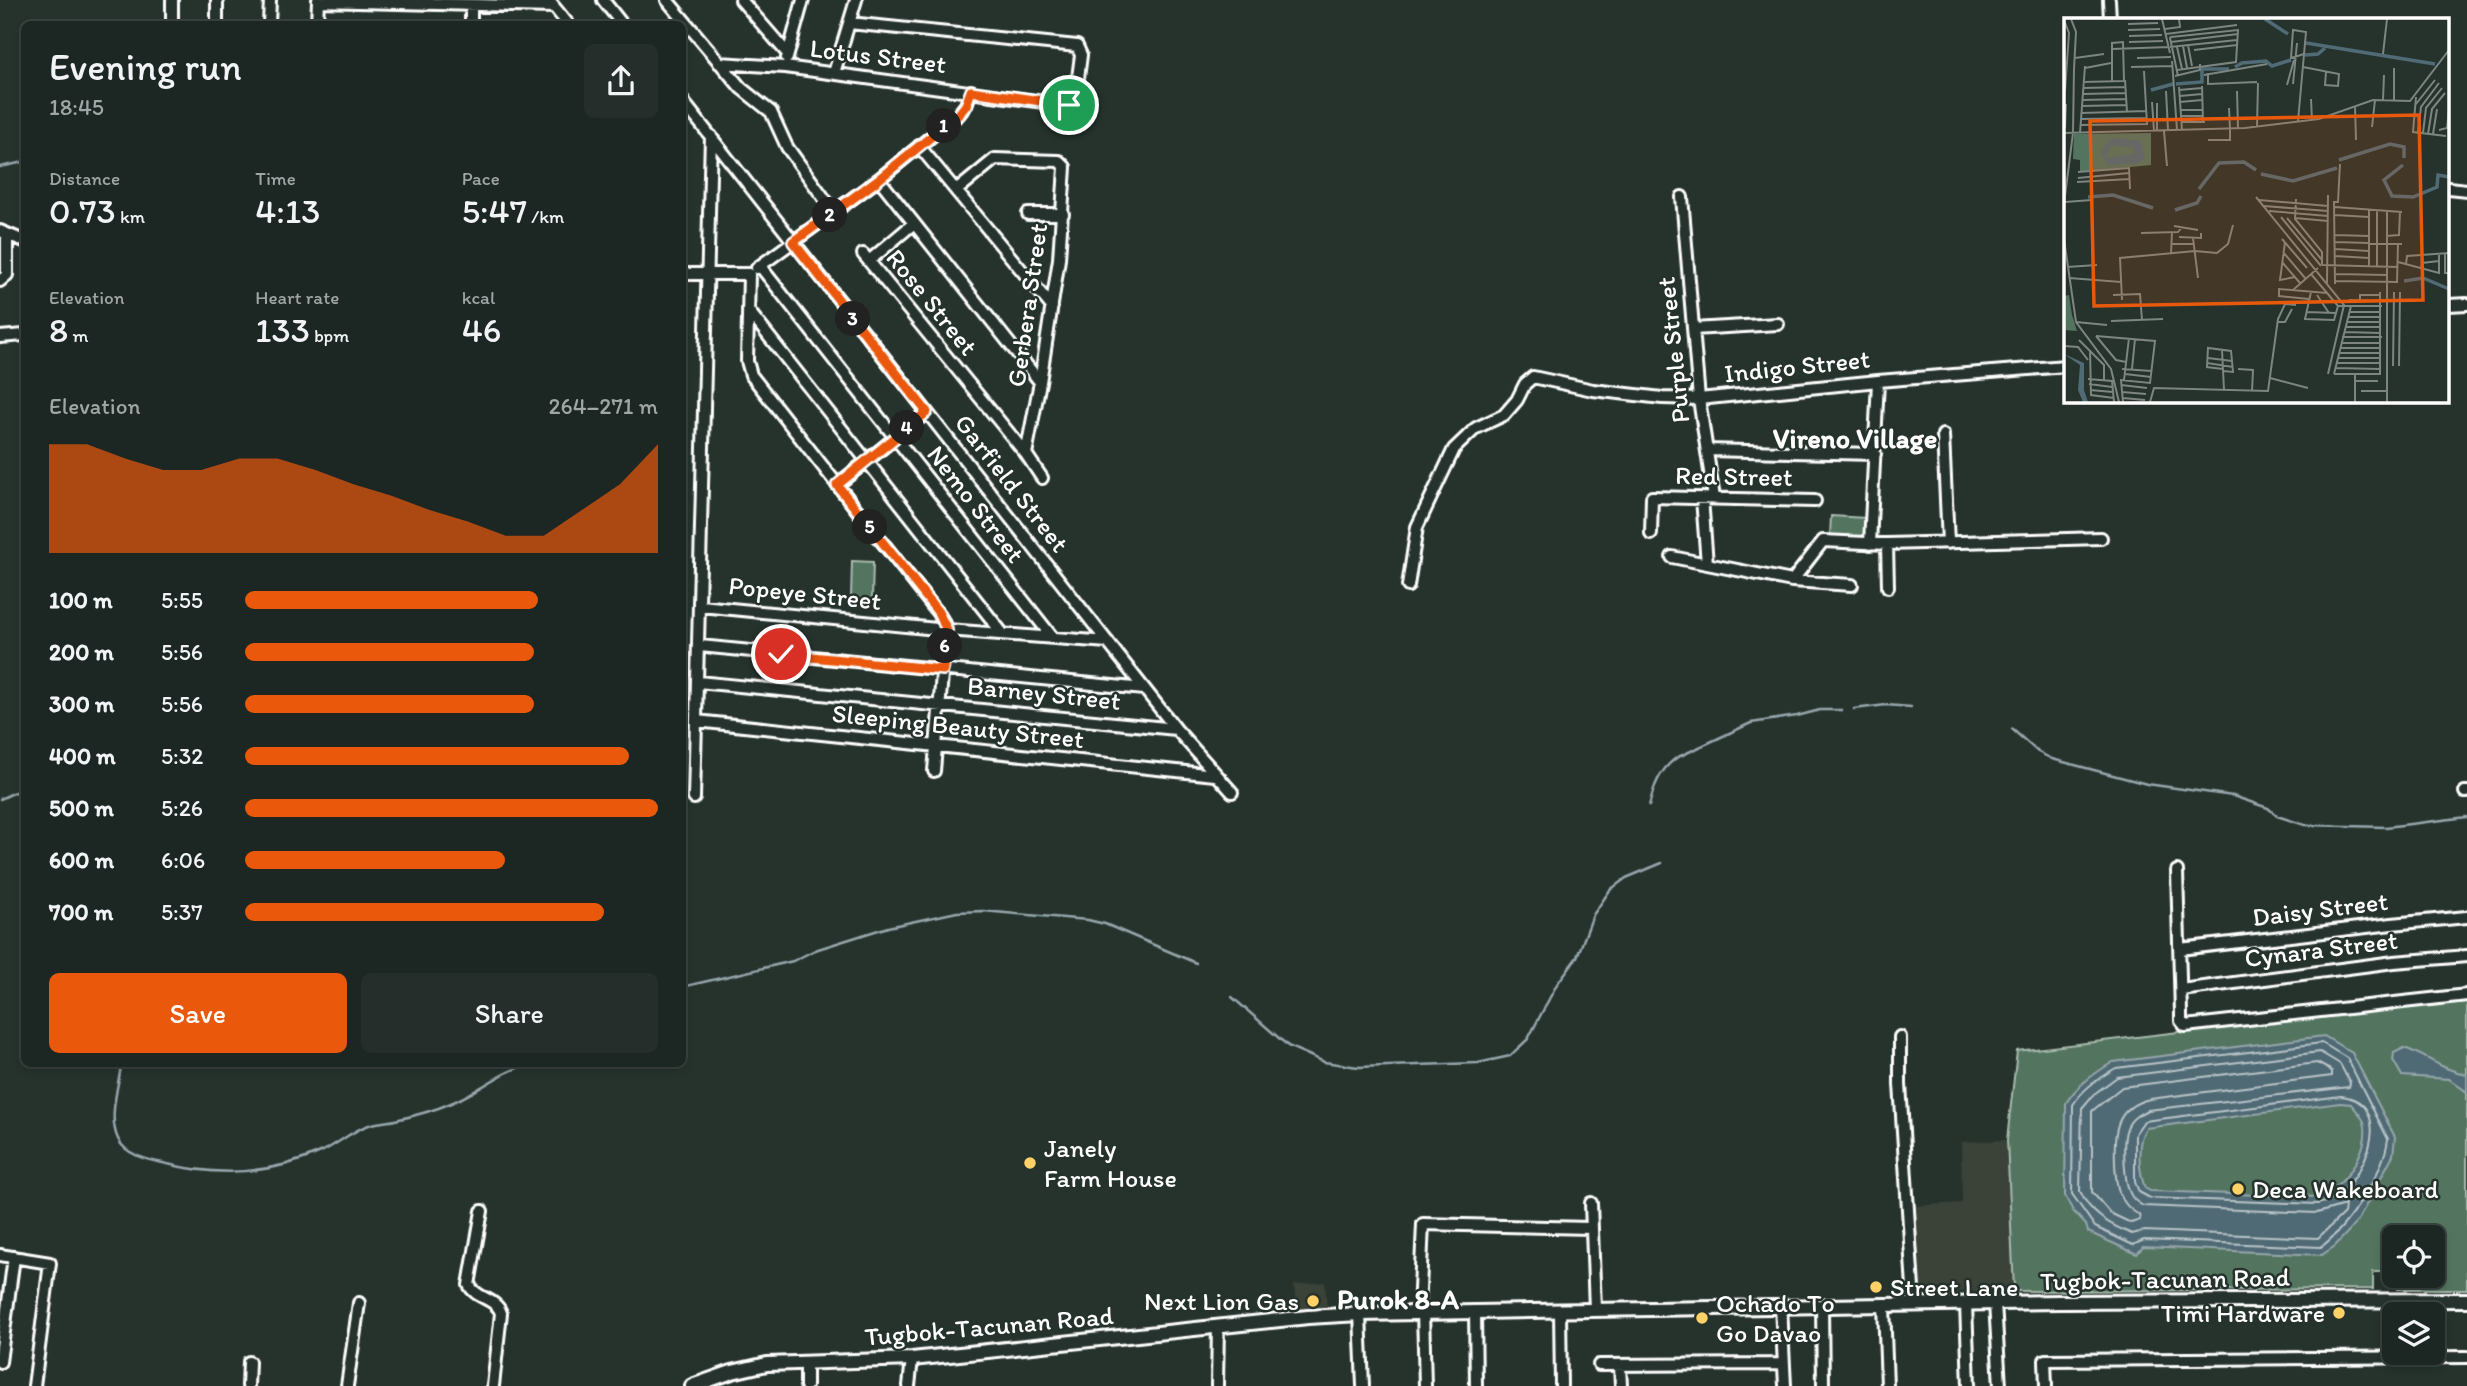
<!DOCTYPE html>
<html lang="en">
<head>
<meta charset="utf-8">
<style>
	:root { --surface:#1c2622; --page:#252e2a; --text:#f1f3f6; --muted:#a0a5a5; --line:#3a4340; --accent:#ea580c }
	body { margin:0; font-family:Itim,sans-serif; background:var(--page); color:var(--text); height:100vh; display:flex; flex-direction:column; font-size:26px; white-space:nowrap }
	* { box-sizing:border-box; margin:0 }
	p { font-size:23px; color:var(--muted) }
	.icon { flex:none; width:38px; height:38px; fill:none; stroke:currentColor; stroke-width:2; stroke-linecap:round; stroke-linejoin:round }
	.map { position:relative; flex:1; overflow:hidden }
	.sheet { position:absolute; left:21px; top:21px; width:665px; height:1046px; display:flex; flex-direction:column; background:var(--surface); border-radius:10px; box-shadow:0 4px 10px #0003,0 0 0 2px var(--line) }
	.sheet>* { flex:none }
	.fabs { position:absolute; left:2382px; top:1225px; display:grid; gap:14px }
	.fabs a { display:grid; place-items:center; width:63px; height:63px; border-radius:10px; background:var(--surface); box-shadow:0 4px 10px #0003,0 0 0 2px var(--line); font-size:35px }
	.pin { position:absolute; display:grid; place-items:center; width:60px; height:60px; color:#fff; margin:-30px; border:4px solid #fff; border-radius:50%; box-shadow:0 2px 7px #0007 }
	.km { position:absolute; width:35px; height:35px; margin:-18px; border-radius:50%; background:#222; color:#fff; font-size:19px; line-height:35px; text-align:center }
	.round { display:grid; place-items:center; flex:none; width:74px; height:74px; border-radius:10px; background:var(--page) }
	.headline { display:flex; align-items:center; justify-content:space-between; height:119px; padding:0 28px }
	h1 { font-size:38px; font-weight:600; line-height:52px }
	.figures { display:grid; grid-template-columns:repeat(3,1fr); gap:10px; height:119px; padding:7px 28px }
	.figures div { display:grid; align-content:center }
	.figures b { font-size:35px; font-weight:600 }
	.figures small { font-size:19px; font-weight:400 }
	.figures p { font-size:19px }
	.chart { height:196px; padding:14px 28px }
	.chart p { display:flex; justify-content:space-between }
	.chart svg { width:100%; height:126px; margin-top:7px; fill:var(--accent); opacity:.7 }
	.primary-button { display:flex; gap:14px; margin-top:auto; padding:14px 28px }
	.primary-button a { flex:1; height:80px; border-radius:10px; background:var(--accent); color:#fff; font-size:28px; font-weight:600; line-height:80px; text-align:center }
	.primary-button a+a { background:var(--page); color:var(--text) }
	ul { padding:0 28px; list-style:none; font-size:23px }
	li { display:grid; grid-template-columns:112px 84px 1fr; align-items:center; height:52px }
	li i { height:18px; border-radius:9px; background:var(--accent) }
	.map>svg:first-child { display:block }
</style>
</head>
<body>
<div class="map">
<svg width="2467" height="1386" viewBox="0 0 2467 1386">
	<rect width="100%" height="100%" fill="#26332d"/>
	<filter id="ink" filterUnits="userSpaceOnUse"><feTurbulence type="fractalNoise" baseFrequency=".0143" numOctaves="2"/><feDisplacementMap in="SourceGraphic" scale="14" xChannelSelector="R" yChannelSelector="G"/><feConvolveMatrix kernelMatrix="1 2 1 2 8 2 1 2 1" color-interpolation-filters="sRGB"/></filter>
	<g filter="url(#ink)">
		<path fill="#3a4238" d="M2007,1140L2014,1291L1919,1292L1912,1206L1962,1203L1961,1142Z
			M1325,1282L1327,1311L1297,1314L1294,1285Z"/>
		<path fill="#53745e" stroke="#a9baae" stroke-width="2" d="M1831,516L1866,518L1865,537L1830,535Z
			M852,561L873,562L872,599L851,598Z
			M2460,999L2467,1000V1289H2398V1276H2432V1237H2394V1272H2373V1289L2014,1291L2007,1140L2017,1051Z"/>
		<path fill="#506b75" stroke="#96a6ac" stroke-width="2" fill-rule="evenodd" d="M2324,1036L2352,1053L2395,1137L2393,1155L2357,1222L2335,1246L2322,1255L2143,1247L2137,1254L2088,1232L2086,1225L2073,1211L2065,1196L2066,1103C2077,1085 2095,1073 2113,1062ZM2340,1103L2351,1104C2355,1109 2361,1115 2364,1122C2372,1148 2342,1192 2317,1197L2150,1191L2145,1188C2139,1172 2136,1141 2146,1128Z
			M2404,1048C2426,1055 2443,1071 2467,1074V1092L2449,1079L2402,1076L2393,1060L2394,1053Z"/>
		<g fill="none" stroke-linecap="round" stroke-linejoin="round">
			<path stroke="#b9c4c8" stroke-width="2" d="M2322,1043L2347,1058L2388,1139C2384,1172 2348,1227 2321,1247L2144,1240L2133,1245L2095,1227L2072,1194L2073,1105C2082,1089 2100,1077 2116,1068Z
				M2320,1052L2340,1064L2350,1083L2349,1087L2148,1110C2139,1114 2131,1118 2127,1128C2122,1140 2124,1183 2131,1195C2133,1200 2138,1203 2143,1206L2317,1213L2345,1205L2344,1213L2318,1238L2144,1231L2132,1234C2110,1225 2090,1214 2080,1191L2082,1108L2094,1094L2117,1077Z
				M2317,1063L2332,1071V1076L2150,1099C2114,1107 2114,1133 2115,1164C2116,1186 2118,1203 2139,1215L2140,1220L2131,1223L2110,1213L2092,1192V1111L2122,1087Z
				M2341,1096C2401,1102 2362,1197 2317,1204L2150,1198L2139,1192L2135,1182V1134L2144,1121Z"/>
			<path stroke="#96a6ac" stroke-width="2.5" d="M0,167L24,162
				M1854,709L1886,705L1911,707
				M2012,729L2038,752L2052,759L2147,784L2233,796L2268,808L2277,816L2305,825L2386,827L2467,817
				M0,799L24,788
				M1649,806C1654,786 1659,771 1676,758L1751,723L1797,716L1820,710H1842
				M682,987L793,961L815,950L888,927L957,912L983,911L1088,920L1105,924L1196,963
				M1232,997L1288,1046L1324,1062L1358,1067L1478,1063L1510,1056L1528,1039L1557,984L1577,957L1593,915L1610,890L1626,878L1662,863
				M121,1066C118,1088 108,1118 118,1139C125,1155 148,1160 163,1163C218,1177 271,1175 323,1151C339,1143 353,1130 369,1125C378,1122 387,1122 395,1120C414,1116 433,1111 451,1103C479,1092 503,1069 532,1064"/>
			<defs>
				<path id="minor" d="M603,0L622,24
					M667,0L741,88L771,112L787,147L834,212
					M741,0L788,54
					M2109,0L2110,19
					M318,1L554,7
					M550,2L568,24
					M172,24V0
					M217,24V0
					M269,24L270,0
					M317,24L318,0
					M471,24V6
					M787,58L803,0
					M719,63L785,67L1065,105L1072,104L1075,101L1081,55L1077,46L849,23
					M834,73L856,0
					M682,100L1176,729L1232,792
					M919,146L1052,307
					M879,179L1040,382
					M2448,188L2467,190
					M956,191L995,159L1059,161L1065,167L1059,259L1040,382L1026,454
					M1682,197L1699,399L1714,498
					M1028,214H1063
					M0,231L24,241
					M863,254L1026,454L1042,478
					M869,261L914,223
					M760,266L1053,638
					M757,268L879,179L959,114L966,105L971,91
					M682,274H749
					M749,274L747,361L751,375L938,613L946,626L934,771
					M0,281L7,275V234
					M2448,305L2467,304
					M748,310L1003,634
					M1693,329L1778,324
					M0,337L24,335
					M1943,435L1948,543
					M1707,450L1875,454
					M837,485L927,412
					M1702,498L1707,564
					M1651,534L1652,497L1815,501
					M1870,544L1878,381
					M1887,544L1888,587
					M1672,557L1792,581L1852,585
					M1792,581L1823,541L1887,544L2101,538
					M1408,586L1417,527L1454,449L1476,428L1504,415L1517,400L1525,384L1533,377L1593,390L1662,398L1699,399L1878,381L2066,366
					M701,606L947,630L1108,642
					M700,646L1144,689
					M698,682L1176,729
					M696,721L1215,775
					M2465,792H2467
					M694,798L711,136
					M2177,871L2181,1013V1021L2185,1026L2467,995
					M2180,949L2392,924L2467,917
					M2181,990L2394,962L2467,956
					M1900,1037V1084L1914,1304
					M1591,1203L1595,1309
					M482,1211L469,1285C476,1299 496,1298 501,1313L493,1386
					M0,1255L50,1263L34,1386
					M1995,1303L2000,1386
					M1966,1304L1969,1386
					M1884,1305L1887,1386
					M1781,1306L1785,1386
					M1822,1306L1823,1386
					M1560,1310L1561,1386
					M1419,1311L1423,1224L1591,1228
					M1423,1311L1425,1386
					M1475,1311L1476,1386
					M1360,1314L1363,1386
					M0,1362L14,1257
					M806,1362V1386
					M1599,1365L1784,1364
					M1620,1365L1621,1386
					M248,1386L249,1362
					M347,1386L359,1303
					M909,1386L912,1359
					M1217,1386L1218,1326
					M2046,1386L2045,1360L2467,1357"/>
				<path id="tertiary" d="M692,1386L732,1372L767,1364L912,1359L1308,1317L1360,1314L2060,1302L2467,1300"/>
			</defs>
			<use href="#minor" stroke="#fff" stroke-width="16"/>
			<use href="#tertiary" stroke="#fff" stroke-width="18"/>
			<use href="#minor" stroke="#26332d" stroke-width="10"/>
			<use href="#tertiary" stroke="#26332d" stroke-width="12"/>
		</g>
	</g>
	<g fill="none" stroke-linecap="round" stroke-linejoin="round" filter="url(#ink)">
		<defs>
			<path id="route" d="M781,654L943,670L947,630L938,612L837,485L927,412L793,242L879,179L959,114L966,105L971,91L1069,105"/>
		</defs>
		<use href="#route" stroke="#fff" stroke-width="14"/>
		<use href="#route" stroke="#ea580c" stroke-width="9"/>
	</g>
	<g fill="#ffd166" stroke="#26332d" stroke-width="2.5">
		<circle cx="1030" cy="1163" r="7"/>
		<circle cx="2238" cy="1189" r="7"/>
		<circle cx="1876" cy="1287" r="7"/>
		<circle cx="1313" cy="1301" r="7"/>
		<circle cx="2339" cy="1313" r="7"/>
		<circle cx="1702" cy="1318" r="7"/>
	</g>
	<g text-anchor="middle" stroke-width="5" stroke-linejoin="round" paint-order="stroke">
		<g font-size="26" fill="#fff" stroke="#26332d">
			<text transform="translate(878 56) rotate(7)" y="9">Lotus Street</text>
			<text transform="translate(932 302) rotate(51)" y="9">Rose Street</text>
			<text transform="translate(1027 305) rotate(-82)" y="9">Gerbera Street</text>
			<text transform="translate(1673 350) rotate(-96)" y="9">Purple Street</text>
			<text transform="translate(1797 366) rotate(-6)" y="9">Indigo Street</text>
			<text transform="translate(1734 476) rotate(1)" y="9">Red Street</text>
			<text transform="translate(1012 483) rotate(52)" y="9">Garfield Street</text>
			<text transform="translate(976 504) rotate(52)" y="9">Nemo Street</text>
			<text transform="translate(805 593) rotate(6)" y="9">Popeye Street</text>
			<text transform="translate(1044 693) rotate(6)" y="9">Barney Street</text>
			<text transform="translate(958 726) rotate(6)" y="9">Sleeping Beauty Street</text>
			<text transform="translate(2320 909) rotate(-7)" y="9">Daisy Street</text>
			<text transform="translate(2321 949) rotate(-7)" y="9">Cynara Street</text>
			<text transform="translate(2165 1279) rotate(-1)" y="9">Tugbok-Tacunan Road</text>
			<text transform="translate(989 1326) rotate(-5)" y="9">Tugbok-Tacunan Road</text>
		</g>
		<g font-size="26" fill="#fff" stroke="#26332d" text-anchor="start">
			<text x="1044" y="1157">Janely<tspan x="1044" dy="30">Farm House</tspan></text>
			<text x="2252" y="1198">Deca Wakeboard</text>
			<text x="1890" y="1296">Street Lane</text>
			<text x="1299" y="1310" text-anchor="end">Next Lion Gas</text>
			<text x="1716" y="1312">Ochado To<tspan x="1716" dy="30">Go Davao</tspan></text>
			<text x="2325" y="1322" text-anchor="end">Timi Hardware</text>
		</g>
		<g font-size="28" font-weight="bold" fill="#fff" stroke="#26332d">
			<text x="1855" y="448">Vireno Village</text>
			<text x="1398" y="1309">Purok 8-A</text>
		</g>
	</g>
	<g transform="translate(2064 18)">
		<rect width="385" height="385" fill="#26332d"/>
		<path d="M87,115V147L16,154V142L9,141L10,116ZM5,277L8,297L13,313L0,312V278Z" fill="#53745e"/>
		<path d="M46,120L77,123L81,140L74,145L43,147L37,134ZM46,128L70,129V136L43,140ZM0,336L20,345V372L24,384H19L14,372L16,347Z" fill="#506b75" fill-rule="evenodd"/>
		<path fill="none" stroke="#506b75" stroke-width="3.5" d="M201,1L224,16M242,25L371,46M241,37L254,36L261,30M171,49L178,45L202,43L208,48L227,42M112,66L138,64V51H165M87,72L109,66M275,142L326,126L340,129V140M339,147L320,162L328,178L349,179L373,169L374,157L385,159M197,156L229,163L273,150M135,171L155,145L180,144L192,152M24,179L49,177L89,190M111,192L133,185L137,178M340,263L359,260L385,271"/>
		<path fill="none" stroke="#7d8581" stroke-width="2" d="M7,1L12,14L10,51M98,1L106,35M0,2L5,15L1,73M64,6L94,5M101,11L116,9L115,1M64,12L96,11M102,16L173,7M65,18L98,17M65,24L99,23M107,24L174,16M124,27L128,48M119,28L123,50M106,29L173,22M113,29L118,51M48,31L105,29M130,32L173,27M319,36L323,1M11,40L40,36M73,40L107,39M108,43L113,112M67,49L109,48M239,49L275,56L274,68L261,67L262,54M21,50L47,45M113,52L172,44L174,12L107,19L106,20L114,58M144,55V66L193,64M140,57L203,46M111,58L136,52V46M61,62L63,94M48,63V25L59,24L60,63M19,64L60,63M229,66L233,25M223,67L230,42M138,68L139,104M115,69L118,112M19,70L61,69M115,72L138,70M102,73L104,112M173,73L174,110M19,76L62,75M116,78L138,76M352,79L349,114L382,118M247,81L248,102M18,82L62,81M319,82L320,57M330,83V50M88,84L90,113M116,84L138,82M93,85V113M352,86L371,62M18,88L62,87M291,88L292,122M165,90L166,111M117,92H139M18,95L82,93M117,98H139M17,101L82,100M234,103L242,14L229,12L227,40L240,36M118,104H141M17,107L83,106L80,53M193,108L194,65M308,109L311,82M1,110L2,86M375,112L383,110L385,92M100,113L103,148M354,114L357,89L375,65M0,115L181,110L255,101L309,82L346,83L385,32M16,115L21,48M359,115L362,90L378,70M364,116L368,91L381,75M369,116L373,91M0,120V157M144,122H166V110M14,154L65,150L66,171M14,160L65,155M13,164L66,161M192,179L280,287L264,356M232,181L231,201L258,234V247M195,182L264,188M1,184L28,182M0,186L9,115L10,50M200,188L264,193M271,189L338,194M205,193L264,198M271,197L305,199M217,199L257,248M223,200L258,242M231,200L264,203M110,208L134,212M77,215L114,214L118,209M271,217L305,218M322,218L335,217L336,194M115,219L137,220V215M129,220L134,260M0,221L12,304L47,351L55,384M218,221L243,250M221,224L216,262L231,259M271,224L338,226M108,226H130M271,231L305,233M219,234L241,260M107,236L108,214M381,236V255H385M271,238L305,240M218,244L236,265M334,244L375,255V236M342,246L343,238L385,235M258,247L334,249M305,248V192M313,248V192M3,249L33,247M357,251L358,245L375,243M247,256L274,288M271,256L323,257M5,260L57,264M271,263L333,264L334,226M263,265L264,177M271,266L270,184H274L276,146M229,272L254,250M247,274L241,301L270,302L274,288M49,277L76,276L78,302M253,277L265,295M245,281L215,278V271L263,275M58,282L56,240L131,233L153,235L164,226L169,207M285,282L316,283M296,282V277H316M274,288H318M242,294L272,295M286,294H316M284,299H316M47,303L99,301M12,304L43,307M213,304H221L228,291M283,304H316M282,309H316M281,314L316,315M32,318L91,323L86,365L57,362L59,384M32,318L52,342L62,344M278,319H318M15,322L40,347V362M278,325H316M0,328L14,329L24,342M277,330H316M26,332L27,377L50,380M158,332L160,372M275,335H316M144,340L168,343M274,340H316M143,345L169,349M273,345H316M329,348L330,274M335,348L336,274M272,350L316,351M58,351L88,353M68,351L71,321M159,351L143,349L144,330L167,333L169,354L159,353M174,351L189,352L188,373M61,356L87,359M270,356L287,288M270,356H317M291,356V384M316,356V274M206,360L244,370M24,361L48,363L50,384M60,362L65,320M291,363H314M25,366L48,369M57,367L83,370M26,372L49,374M297,373H323M58,374L82,376M59,380L81,382M86,384L90,370L204,373L214,301L221,286L232,287M323,384V192"/>
		<path fill="#e8590c" fill-opacity="0.15" stroke="#e8590c" stroke-width="3.5" d="M355,97L359,282L30,288L26,103Z"/>
		<rect width="385" height="385" fill="none" stroke="#fff" stroke-width="3.5"/>
	</g>
</svg>
<div class="fabs">
<a><svg class="icon" aria-label="locate" viewBox="0 0 24 24"><circle cx="12" cy="12" r="6"/><path d="M12 2v4M12 18v4M2 12h4M18 12h4"/></svg></a>
<a><svg class="icon" aria-label="layers" viewBox="0 0 24 24"><path d="M12 4l9 5-9 5-9-5zM3 14l9 5 9-5"/></svg></a>
</div>
<div class="pin" style="left:1069px;top:105px;background:#1e9e55"><svg class="icon" aria-label="arrive" viewBox="0 0 24 24"><path d="M6 21V4h12l-3 4 3 4H6"/></svg></div>
<div class="pin" style="left:781px;top:654px;background:#d93025"><svg class="icon" aria-label="check" viewBox="0 0 24 24"><path d="M5 12l5 5 9-10"/></svg></div>
<b class="km" style="left:944px;top:126px">1</b>
<b class="km" style="left:830px;top:215px">2</b>
<b class="km" style="left:853px;top:319px">3</b>
<b class="km" style="left:907px;top:428px">4</b>
<b class="km" style="left:870px;top:527px">5</b>
<b class="km" style="left:945px;top:646px">6</b>
<section class="sheet">
<div class="headline"><div><h1>Evening run</h1><p>18:45</p></div><a class="round"><svg class="icon" aria-label="share" viewBox="0 0 24 24"><path d="M12 15V3M7 8l5-5 5 5M5 13v7h14v-7"/></svg></a></div>
<div class="figures">
<div><p>Distance</p><b>0.73<small> km</small></b></div>
<div><p>Time</p><b>4:13</b></div>
<div><p>Pace</p><b>5:47<small> /km</small></b></div>
</div>
<div class="figures">
<div><p>Elevation</p><b>8<small> m</small></b></div>
<div><p>Heart rate</p><b>133<small> bpm</small></b></div>
<div><p>kcal</p><b>46</b></div>
</div>
<div class="chart"><p><span>Elevation</span>264–271 m</p>
<svg viewBox="0 0 160 44" preserveAspectRatio="none"><path d="M0 44V6L10 6L20 11L30 15L40 15L50 11L60 11L70 15L80 20L90 24L100 29L110 33L120 38L130 38L140 29L150 20L160 6V44z"/></svg>
</div>
<ul>
<li><b>100 m</b>5:55<i style="width:71%"></i></li>
<li><b>200 m</b>5:56<i style="width:70%"></i></li>
<li><b>300 m</b>5:56<i style="width:70%"></i></li>
<li><b>400 m</b>5:32<i style="width:93%"></i></li>
<li><b>500 m</b>5:26<i style="width:100%"></i></li>
<li><b>600 m</b>6:06<i style="width:63%"></i></li>
<li><b>700 m</b>5:37<i style="width:87%"></i></li>
</ul>
<div class="primary-button"><a>Save</a><a>Share</a></div>
</section>
</div>
</body>
</html>
